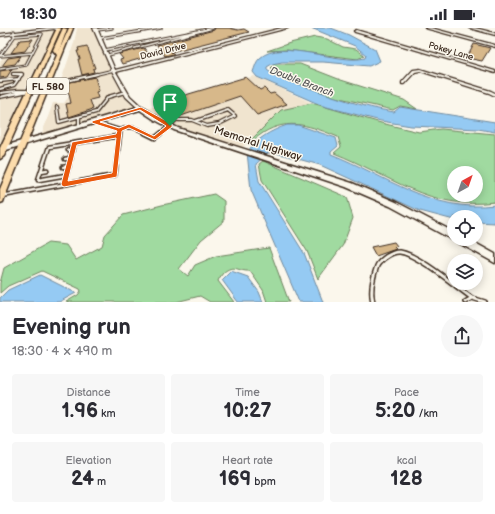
<!DOCTYPE html>
<html lang="en">
<head>
<meta charset="utf-8">
<style>
	:root { --surface:#fff; --page:#f7f7f7; --text:#2b2b33; --muted:#7c7c81 }
	body { margin:0; font-family:"Balsamiq Sans",sans-serif; background:var(--page); color:var(--text); height:100vh; display:flex; flex-direction:column; font-size:15px; white-space:nowrap }
	* { box-sizing:border-box; margin:0 }
	p { font-size:13px; color:var(--muted) }
	.icon { flex:none; width:22px; height:22px; fill:none; stroke:currentColor; stroke-width:2; stroke-linecap:round; stroke-linejoin:round }
	.map { position:relative; height:274px; overflow:hidden }
	.sheet { display:flex; flex-direction:column; background:var(--surface); flex:1 }
	.sheet>* { flex:none }
	.needle { width:26px; rotate:40deg }
	.controls { position:absolute; left:447px; top:138px; display:grid; gap:8px }
	.controls a { display:grid; place-items:center; width:36px; height:36px; border-radius:50%; background:var(--surface); box-shadow:0 2px 10px #0003; font-size:20px }
	.pin { position:absolute; display:grid; place-items:center; width:34px; height:34px; color:#fff; margin:-41px -17px; border-radius:50% 50% 50% 0; rotate:-45deg; box-shadow:0 0 4px #0007 }
	.pin .icon { rotate:45deg }
	.round { display:grid; place-items:center; flex:none; width:42px; height:42px; border-radius:21px; background:var(--page) }
	.headline { display:flex; align-items:center; justify-content:space-between; height:68px; padding:0 12px }
	h1 { font-size:22px; font-weight:700; line-height:30px }
	.metrics { display:grid; grid-template-columns:repeat(3,1fr); gap:6px; height:68px; padding:4px 12px }
	.metrics div { display:grid; align-content:center; border-radius:4px; background:var(--page); text-align:center }
	.metrics b { font-size:20px; font-weight:700 }
	.metrics small { font-size:11px; font-weight:400 }
	.metrics p { font-size:11px }
	.status { display:flex; justify-content:space-between; align-items:center; height:28px; padding:0 20px; background:var(--surface); direction:ltr }
	.status svg { height:11px; fill:currentColor }
	.map>svg:first-child { display:block }
</style>
</head>
<body>
<div class="status"><b>18:30</b><svg viewBox="0 0 49 12"><path d="M0 12V9h3v3zM5 12V6h3v6zM10 12V3h3v9zM15 12V0h3v12zM26 1h20v11H26zM47 4h2v5h-2z"/></svg></div>
<div class="map">
<svg width="495" height="274" viewBox="0 0 495 274">
	<rect width="100%" height="100%" fill="#fbf7ec"/>
	<filter id="ink" filterUnits="userSpaceOnUse"><feTurbulence type="fractalNoise" baseFrequency=".025" numOctaves="2"/><feDisplacementMap in="SourceGraphic" scale="8" xChannelSelector="R" yChannelSelector="G"/><feConvolveMatrix kernelMatrix="1 2 1 2 8 2 1 2 1" color-interpolation-filters="sRGB"/></filter>
	<g filter="url(#ink)">
		<path fill="#f0e4cf" d="M77,0H93L112,45L125,70L136,80L41,108L53,75H64L70,67L67,64L56,67L74,15Z
			M56,2L25,61L0,64V34L17,6Z
			M254,48L312,75L281,82L241,121L178,99L146,81Z
			M23,66L2,114L0,115V70Z"/>
		<path fill="#a0daa0" stroke="#6e825f" fill-rule="evenodd" d="M315,9L327,11L343,19L356,21L364,27L358,31L349,30L287,22L267,23L290,15Z
			M275,36H300L341,52L404,72L417,81L400,78L393,82L335,69L281,49L271,40Z
			M312,75L381,95L419,104L441,101L495,106V174C430,183 390,147 334,125L341,119L338,109C311,98 289,89 263,105C257,109 253,113 247,116L281,82ZM454,145H476V167H454Z
			M263,133L347,169L353,190L343,217L318,251L307,223L262,152L259,136Z
			M214,166L224,173V193L201,212L179,241L188,248L195,237L216,228L269,220L289,274H267L263,262L250,243C238,244 234,235 223,245C221,248 219,250 218,253L234,274H210L200,268L176,274H66L78,267L81,263L80,261L42,243L8,258L0,265V255L4,240L48,215L66,217L76,232L102,218L105,207L123,187L162,177Z"/>
		<path fill="#95caf3" stroke="#718a9e" d="M311,0H331L349,7L375,21L380,33L369,38L323,34H282L272,36L267,39V42C277,50 290,53 301,57C332,68 362,79 394,84L400,79L495,94V104L478,101L411,98L381,93L323,78L257,49L253,44C255,39 256,33 260,30C281,10 339,37 365,30L366,27L355,18Z
			M287,97H298L336,110L338,118L331,124V126C387,148 431,185 495,177V195L476,194V189H454V192L420,183L320,137L276,125H268L256,136L259,153L304,225L323,274H299L251,162L247,124C258,110 270,103 287,97Z
			M231,243L248,249L259,264L263,274H238L222,252Z
			M40,247L76,265L59,274H0V270L8,262Z"/>
		<path fill="#d7b88a" stroke="#3b2a1e" d="M215,0H229L238,2L244,1L249,4L171,24L174,26L165,28L157,17L214,2Z
			M33,11L25,23L11,25L20,12Z
			M474,16L490,20L482,33L467,30Z
			M87,18L95,40L93,41L94,44L82,47L78,31H80L77,23H79L78,20Z
			M144,20L150,28L122,36L120,32L123,31L119,26Z
			M21,28L15,36L2,38L8,30Z
			M12,41L7,49L0,50V43Z
			M95,49L99,63L96,64L98,70L90,72L93,81L69,89L66,76L71,75L68,62L65,63V55Z
			M246,49L260,62L264,60L270,66L274,65L287,76L257,87L240,68L178,89L168,72L175,70L167,61L173,59L182,68Z
			M394,214L397,218L394,219L396,221L376,228L371,219Z"/>
		<g fill="none" stroke-linecap="round" stroke-linejoin="round">
			<defs>
				<path id="service-far3" d="M97,2L112,0
					M101,10L161,0
					M105,22L213,0L108,27
					M0,28L32,25
					M0,28L14,9V3
					M0,41L26,37L42,6L14,8
					M13,46L22,47
					M93,47L114,42"/>
				<path id="service-far2" d="M0,53L19,51
					M67,53L97,46
					M0,61L14,57L22,46H13
					M160,75L170,88L179,92H192L207,98L219,96L235,88L228,82L196,93
					M57,79L59,94L96,84L108,69L125,64
					M79,89V98
					M94,94L120,102C130,97 137,100 147,106
					M120,106V102
					M160,106L177,91"/>
				<path id="service-far1" d="M145,105L155,110L161,105
					M68,122H73
					M65,131L71,130
					M63,139L69,138
					M41,143L47,142
					M66,147L38,152L49,119L74,115
					M64,156L74,115L119,108
					M2,168L115,147L120,105"/>
				<path id="service" d="M373,274C370,263 373,249 377,238C380,232 392,223 400,224C419,227 455,258 472,270
					M465,274L472,270L485,274"/>
				<path id="minor" d="M47,0H57L61,2L59,3L54,1L0,8V6Z
					M93,0H97L115,42L282,0H288L116,44L130,68L143,80L141,81H139L126,69L112,43Z
					M425,0H431L495,17V19Z
					M469,0H475L495,5V7Z
					M356,2L495,43V45L355,4L354,3Z
					M420,41L491,63L495,65V68L489,65L420,43L415,44L404,56H402V54L413,42Z
					M17,62H29L31,63L29,64L0,70V68L16,64L0,66V64Z"/>
				<path id="tertiary" d="M141,78L159,90L178,100L352,155L396,174L454,204V211H468L495,226V235L457,214L456,211H451L390,178L346,159L174,102L155,92L140,82L3,123L0,122L1,119Z"/>
				<path id="primary" d="M57,0H61L4,128L0,131V120Z
					M63,0L67,1L59,23L69,0H73L4,171L3,174L0,175V161L57,27L53,22Z"/>
			</defs>
			<use href="#service-far3" stroke="#3b2a1e" stroke-width="3.5"/>
			<use href="#service-far2" stroke="#3b2a1e" stroke-width="4.5"/>
			<use href="#service-far1" stroke="#3b2a1e" stroke-width="5.5"/>
			<use href="#service" stroke="#3b2a1e" stroke-width="6"/>
			<use href="#minor" stroke="#3b2a1e" stroke-width="2.5"/>
			<use href="#tertiary" stroke="#3b2a1e" stroke-width="3"/>
			<use href="#primary" stroke="#3b2a1e" stroke-width="3"/>
			<use href="#service-far3" stroke="#fbf7ec" stroke-width="1.5"/>
			<use href="#service-far2" stroke="#fbf7ec" stroke-width="2"/>
			<use href="#service-far1" stroke="#fbf7ec" stroke-width="2.5"/>
			<use href="#service" stroke="#fbf7ec" stroke-width="3"/>
			<use href="#minor" fill="#fbf7ec" fill-rule="evenodd"/>
			<use href="#tertiary" fill="#fbf7ec" fill-rule="evenodd"/>
			<use href="#primary" fill="#fcdcac" fill-rule="evenodd"/>
		</g>
	</g>
	<path fill="#ea580c" stroke="#fff" fill-rule="evenodd" d="M141,79L172,96V99L155,112L129,100L122,103L117,149L64,159L62,158L61,156L72,114L116,106L117,103L92,95V93ZM140,82L166,98L154,108L129,96L119,100L100,94ZM116,110L112,145L68,153L77,117Z"/>
	<g text-anchor="middle" stroke-width="3" stroke-linejoin="round" paint-order="stroke">
		<g font-size="9" fill="#3b2a1e" stroke="#fbf7ec">
			<text transform="translate(163 23) rotate(-14)" y="3">David Drive</text>
			<text transform="translate(451 23) rotate(16)" y="3">Pokey Lane</text>
		</g>
		<g font-size="10" font-style="italic" fill="#525253" stroke="#fbf7ec">
			<text transform="translate(302 53) rotate(21)" y="4">Double Branch</text>
		</g>
		<rect fill="#fbf7ec" stroke="#75685c" stroke-width="1" x="27" y="50" width="42" height="16" rx="3"/>
		<g font-size="10" font-weight="bold" fill="#3b2a1e">
			<text x="48" y="62">FL 580</text>
		</g>
		<g font-size="11" fill="#3b2a1e" stroke="#fbf7ec">
			<text transform="translate(258 115) rotate(18)" y="4">Memorial Highway</text>
		</g>
	</g>
</svg>
<div class="controls">
<a><svg class="needle" viewBox="-14 -14 28 28"><path d="M0-13l5 13h-10z" fill="#e53935"/><path d="M0 13l5-13h-10z" fill="#7c7c81"/></svg></a>
<a><svg class="icon" aria-label="locate" viewBox="0 0 24 24"><circle cx="12" cy="12" r="6"/><path d="M12 2v4M12 18v4M2 12h4M18 12h4"/></svg></a>
<a><svg class="icon" aria-label="layers" viewBox="0 0 24 24"><path d="M12 4l9 5-9 5-9-5zM3 14l9 5 9-5"/></svg></a>
</div>
<div class="pin" style="left:170px;top:98px;background:#1e9e55"><svg class="icon" aria-label="arrive" viewBox="0 0 24 24"><path d="M6 21V4h12l-3 4 3 4H6"/></svg></div>
</div>
<section class="sheet">
<div class="headline"><div><h1>Evening run</h1><p>18:30 · 4 × 490 m</p></div><a class="round"><svg class="icon" aria-label="share" viewBox="0 0 24 24"><path d="M12 15V3M7 8l5-5 5 5M5 13v7h14v-7"/></svg></a></div>
<div class="metrics">
<div><p>Distance</p><b>1.96<small> km</small></b></div>
<div><p>Time</p><b>10:27</b></div>
<div><p>Pace</p><b>5:20<small> /km</small></b></div>
</div>
<div class="metrics">
<div><p>Elevation</p><b>24<small> m</small></b></div>
<div><p>Heart rate</p><b>169<small> bpm</small></b></div>
<div><p>kcal</p><b>128</b></div>
</div>
</section>
</body>
</html>
